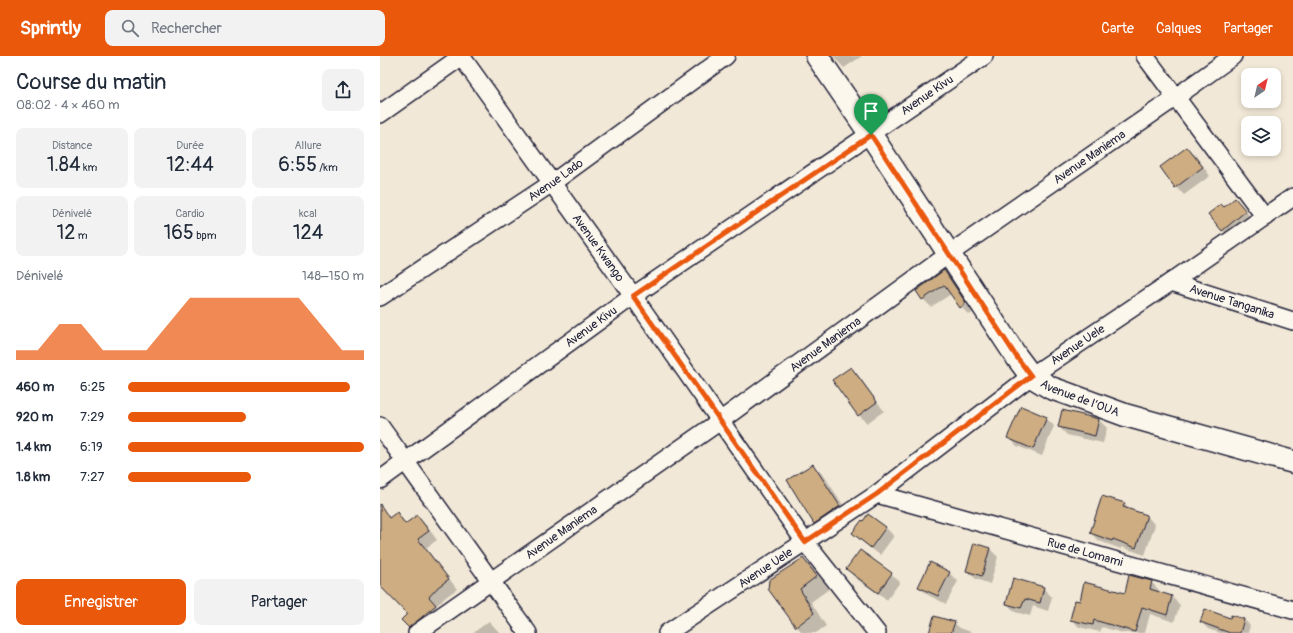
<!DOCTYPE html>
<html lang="fr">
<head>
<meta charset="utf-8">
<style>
	:root { --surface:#fff; --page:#f2f2f3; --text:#1f2937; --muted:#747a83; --accent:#ea580c }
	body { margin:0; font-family:Pangolin,sans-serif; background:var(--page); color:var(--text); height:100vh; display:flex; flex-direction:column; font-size:15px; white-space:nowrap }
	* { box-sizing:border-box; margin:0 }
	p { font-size:13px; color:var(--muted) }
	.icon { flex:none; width:22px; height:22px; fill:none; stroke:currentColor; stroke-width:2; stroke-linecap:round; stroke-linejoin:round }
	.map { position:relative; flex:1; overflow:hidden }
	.drawer { display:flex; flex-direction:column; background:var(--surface); width:380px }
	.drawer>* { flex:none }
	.needle { width:26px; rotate:35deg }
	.tools { position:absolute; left:861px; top:12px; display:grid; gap:8px }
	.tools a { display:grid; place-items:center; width:40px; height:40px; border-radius:8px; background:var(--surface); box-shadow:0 2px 6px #0003; font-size:20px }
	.pin { position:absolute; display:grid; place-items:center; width:34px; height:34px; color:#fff; margin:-41px -17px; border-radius:50% 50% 50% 0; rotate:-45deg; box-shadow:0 0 4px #0007 }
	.pin .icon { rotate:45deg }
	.round { display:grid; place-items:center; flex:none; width:42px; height:42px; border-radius:8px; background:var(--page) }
	.head { display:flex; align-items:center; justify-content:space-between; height:68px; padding:0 16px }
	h1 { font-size:22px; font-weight:600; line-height:30px }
	.stats { display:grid; grid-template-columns:repeat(3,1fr); gap:6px; height:68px; padding:4px 16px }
	.stats div { display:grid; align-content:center; border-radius:8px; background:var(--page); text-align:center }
	.stats b { font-size:20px; font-weight:600 }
	.stats small { font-size:11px; font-weight:400 }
	.stats p { font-size:11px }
	.chart { height:112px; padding:8px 16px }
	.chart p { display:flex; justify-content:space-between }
	.chart svg { width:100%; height:72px; margin-top:4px; fill:var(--accent); opacity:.7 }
	.primary-button { display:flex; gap:8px; margin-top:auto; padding:8px 16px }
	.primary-button a { flex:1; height:46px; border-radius:8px; background:var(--accent); color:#fff; font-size:16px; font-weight:600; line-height:46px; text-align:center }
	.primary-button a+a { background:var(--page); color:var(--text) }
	ul { padding:0 16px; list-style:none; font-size:13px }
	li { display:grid; grid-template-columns:64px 48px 1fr; align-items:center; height:30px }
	li i { height:10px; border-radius:5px; background:var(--accent) }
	header { display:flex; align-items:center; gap:24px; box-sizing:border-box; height:56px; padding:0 20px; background:var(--accent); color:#fff }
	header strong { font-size:19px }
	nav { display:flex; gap:22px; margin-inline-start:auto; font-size:14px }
	.search { width:280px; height:36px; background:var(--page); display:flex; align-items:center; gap:10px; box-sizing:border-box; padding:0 14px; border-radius:8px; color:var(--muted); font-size:15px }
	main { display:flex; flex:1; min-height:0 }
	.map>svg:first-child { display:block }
</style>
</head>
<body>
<header>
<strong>Sprintly</strong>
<div class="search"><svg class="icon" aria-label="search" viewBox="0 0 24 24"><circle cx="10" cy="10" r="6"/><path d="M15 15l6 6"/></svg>Rechercher</div>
<nav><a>Carte</a><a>Calques</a><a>Partager</a></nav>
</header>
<main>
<section class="drawer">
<div class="head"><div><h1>Course du matin</h1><p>08:02 · 4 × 460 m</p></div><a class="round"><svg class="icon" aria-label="share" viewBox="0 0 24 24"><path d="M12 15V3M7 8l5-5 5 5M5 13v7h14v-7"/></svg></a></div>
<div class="stats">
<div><p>Distance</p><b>1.84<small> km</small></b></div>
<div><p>Durée</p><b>12:44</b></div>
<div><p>Allure</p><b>6:55<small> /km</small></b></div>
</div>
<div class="stats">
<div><p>Dénivelé</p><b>12<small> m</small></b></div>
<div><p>Cardio</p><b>165<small> bpm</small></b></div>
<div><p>kcal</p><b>124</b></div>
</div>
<div class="chart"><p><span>Dénivelé</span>148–150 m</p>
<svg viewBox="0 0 160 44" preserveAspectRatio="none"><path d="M0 44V38L10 38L20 22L30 22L40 38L50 38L60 38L70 22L80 6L90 6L100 6L110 6L120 6L130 6L140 22L150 38L160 38V44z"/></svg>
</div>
<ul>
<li><b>460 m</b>6:25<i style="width:94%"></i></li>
<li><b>920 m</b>7:29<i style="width:50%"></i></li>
<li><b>1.4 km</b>6:19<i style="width:100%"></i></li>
<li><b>1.8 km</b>7:27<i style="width:52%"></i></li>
</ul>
<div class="primary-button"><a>Enregistrer</a><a>Partager</a></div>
</section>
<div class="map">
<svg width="913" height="577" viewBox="0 0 913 577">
	<rect width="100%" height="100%" fill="#f2e8d7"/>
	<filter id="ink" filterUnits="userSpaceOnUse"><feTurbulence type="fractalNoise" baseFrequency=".025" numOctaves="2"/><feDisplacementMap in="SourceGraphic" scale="8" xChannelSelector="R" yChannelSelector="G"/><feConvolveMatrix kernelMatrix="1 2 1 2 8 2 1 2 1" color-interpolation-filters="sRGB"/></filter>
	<g filter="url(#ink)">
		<path fill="#0003" d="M453,0H482L464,12Z
			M807,92L816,100L830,120L804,139L796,131Z
			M844,152H863L873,164L851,183L842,174Z
			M564,216L572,224L594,256L589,259L581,251L571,238L551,251L543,243Z
			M471,312L479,320L504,355L487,367L479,359Z
			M666,362L674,370L662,400L637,390L629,381Z
			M719,364L727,372L723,387L687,379L679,371Z
			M433,409L445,421L472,463L447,479L435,467Z
			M744,448L751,455L767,460L775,469L765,499L741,491V493L719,485L711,477Z
			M4,455L10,462L17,458L27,468L37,461L46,469L57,484L46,492L77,533L67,540L56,550L64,558L35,577L22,564L28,558L0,529V458Z
			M489,460L506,472L514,480L500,499L481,485L473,477Z
			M610,493L618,501L610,528L596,523L587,515Z
			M480,495L511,518L520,526L507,544L475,522L467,513Z
			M423,503L436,515L449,533L431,546L446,570L436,577H423L416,570L389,533Z
			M569,517L578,525L566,548L548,539L539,531Z
			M771,526L779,534L778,537L792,541L800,549L794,566L770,558L765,577H743L722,571L720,576L699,571L691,563L700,546L746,538Z
			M663,532L672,541L668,555L653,550L650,560L635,556L627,548Z
			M851,563H864L870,570L868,577H840L828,573L821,566Z
			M109,565L120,577H93Z
			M574,567L580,572L594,577H550Z"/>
		<path fill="#cdad81" stroke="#22223b" d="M807,91L823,111L795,132L780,111Z
			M855,142L866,155L842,175L828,158L841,148L844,151Z
			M564,214L586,247L580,252L564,229L542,244L536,235Z
			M471,311L497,346L478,360L452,324Z
			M641,350L667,361L653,393L627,382Z
			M682,354L719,363L715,380L678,371Z
			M433,408L460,450L434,468L407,424Z
			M722,440L745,447L743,451L767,459L756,492L733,483L732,485L710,477Z
			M0,448L9,462L17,456L25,468L37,459L49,475L38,483L69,523L58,531L49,541L56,549L29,572L21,564L27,558L0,530Z
			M488,458L506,471L491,492L472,477L482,464L483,465Z
			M594,487L610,492L602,520L586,515Z
			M480,494L512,517L498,537L466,513Z
			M423,502L437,520L420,533L434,557L416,571L388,533L389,524Z
			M550,506L570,516L558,540L538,531Z
			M749,519L772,525L770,533L792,540L787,559L762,551L755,576L714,564L713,569L690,564L695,544L700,545L704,526L745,537Z
			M633,522L664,531L660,547L645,543L641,552L626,548Z
			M825,553L850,562L851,559L864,563L860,577H850L820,566Z
			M554,560L575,566L571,577H549Z"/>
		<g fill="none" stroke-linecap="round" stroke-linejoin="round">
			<defs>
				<g id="street">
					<path id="s1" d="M81,0L253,240L425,486L497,577"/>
					<path d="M765,0L885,161"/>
					<path d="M0,58L82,0"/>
					<path id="s2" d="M791,226L913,265"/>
					<path id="s3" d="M0,241L172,127L346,0"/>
					<path d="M0,370L148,577"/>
					<path id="s4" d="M0,424L253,240L604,0"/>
					<path id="s5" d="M497,438L913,554"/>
					<path id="s6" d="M37,577L340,365L569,198L796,41L853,0"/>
					<path id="s7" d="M287,577L497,438L651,320L791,226L913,141"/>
				</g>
				<g id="secondary">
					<path id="s8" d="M437,0L491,79L636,300L651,320L671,332L688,338L745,359L913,406"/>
				</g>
			</defs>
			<use href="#street" stroke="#22223b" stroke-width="20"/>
			<use href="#secondary" stroke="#22223b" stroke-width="25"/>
			<use href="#street" stroke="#fbf7ec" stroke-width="17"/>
			<use href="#secondary" stroke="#fbf7ec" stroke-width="22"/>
		</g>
	</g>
	<g fill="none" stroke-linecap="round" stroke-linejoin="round" filter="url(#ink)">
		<defs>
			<path id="route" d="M491,79L636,300L651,320L497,438L425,486L253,240Z"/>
		</defs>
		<use href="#route" stroke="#fff" stroke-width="8"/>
		<use href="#route" stroke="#ea580c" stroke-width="5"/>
	</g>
	<g text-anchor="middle" stroke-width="4" stroke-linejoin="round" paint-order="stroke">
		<g font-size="12" fill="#22223b" stroke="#fbf7ec">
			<text dy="4" stroke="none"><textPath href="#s4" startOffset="669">Avenue Kivu</textPath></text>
			<text dy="4" stroke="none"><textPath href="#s6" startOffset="824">Avenue Maniema</textPath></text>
			<text dy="4" stroke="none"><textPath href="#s3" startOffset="211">Avenue Lado</textPath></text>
			<text dy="4" stroke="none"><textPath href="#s1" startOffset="236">Avenue Kwango</textPath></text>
			<text dy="4" stroke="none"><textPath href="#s2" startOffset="64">Avenue Tanganika</textPath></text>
			<text dy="4" stroke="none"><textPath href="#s4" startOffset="261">Avenue Kivu</textPath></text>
			<text dy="4" stroke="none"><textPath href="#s6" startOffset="500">Avenue Maniema</textPath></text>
			<text dy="4" stroke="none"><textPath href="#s7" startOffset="502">Avenue Uele</textPath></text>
			<text dy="4" stroke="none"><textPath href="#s8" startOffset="439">Avenue de l’OUA</textPath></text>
			<text dy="4" stroke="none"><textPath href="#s6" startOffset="176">Avenue Maniema</textPath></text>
			<text dy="4" stroke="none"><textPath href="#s5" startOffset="216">Rue de Lomami</textPath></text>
			<text dy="4" stroke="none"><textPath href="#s7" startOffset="118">Avenue Uele</textPath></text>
		</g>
	</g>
</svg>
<div class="tools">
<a><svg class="needle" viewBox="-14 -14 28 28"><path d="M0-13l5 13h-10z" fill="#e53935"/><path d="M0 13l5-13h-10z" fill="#747a83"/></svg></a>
<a><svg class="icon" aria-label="layers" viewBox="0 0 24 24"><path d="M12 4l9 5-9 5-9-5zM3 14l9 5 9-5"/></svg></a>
</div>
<div class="pin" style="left:491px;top:79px;background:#1e9e55"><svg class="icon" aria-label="arrive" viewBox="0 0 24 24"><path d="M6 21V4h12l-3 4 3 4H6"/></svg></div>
</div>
</main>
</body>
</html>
